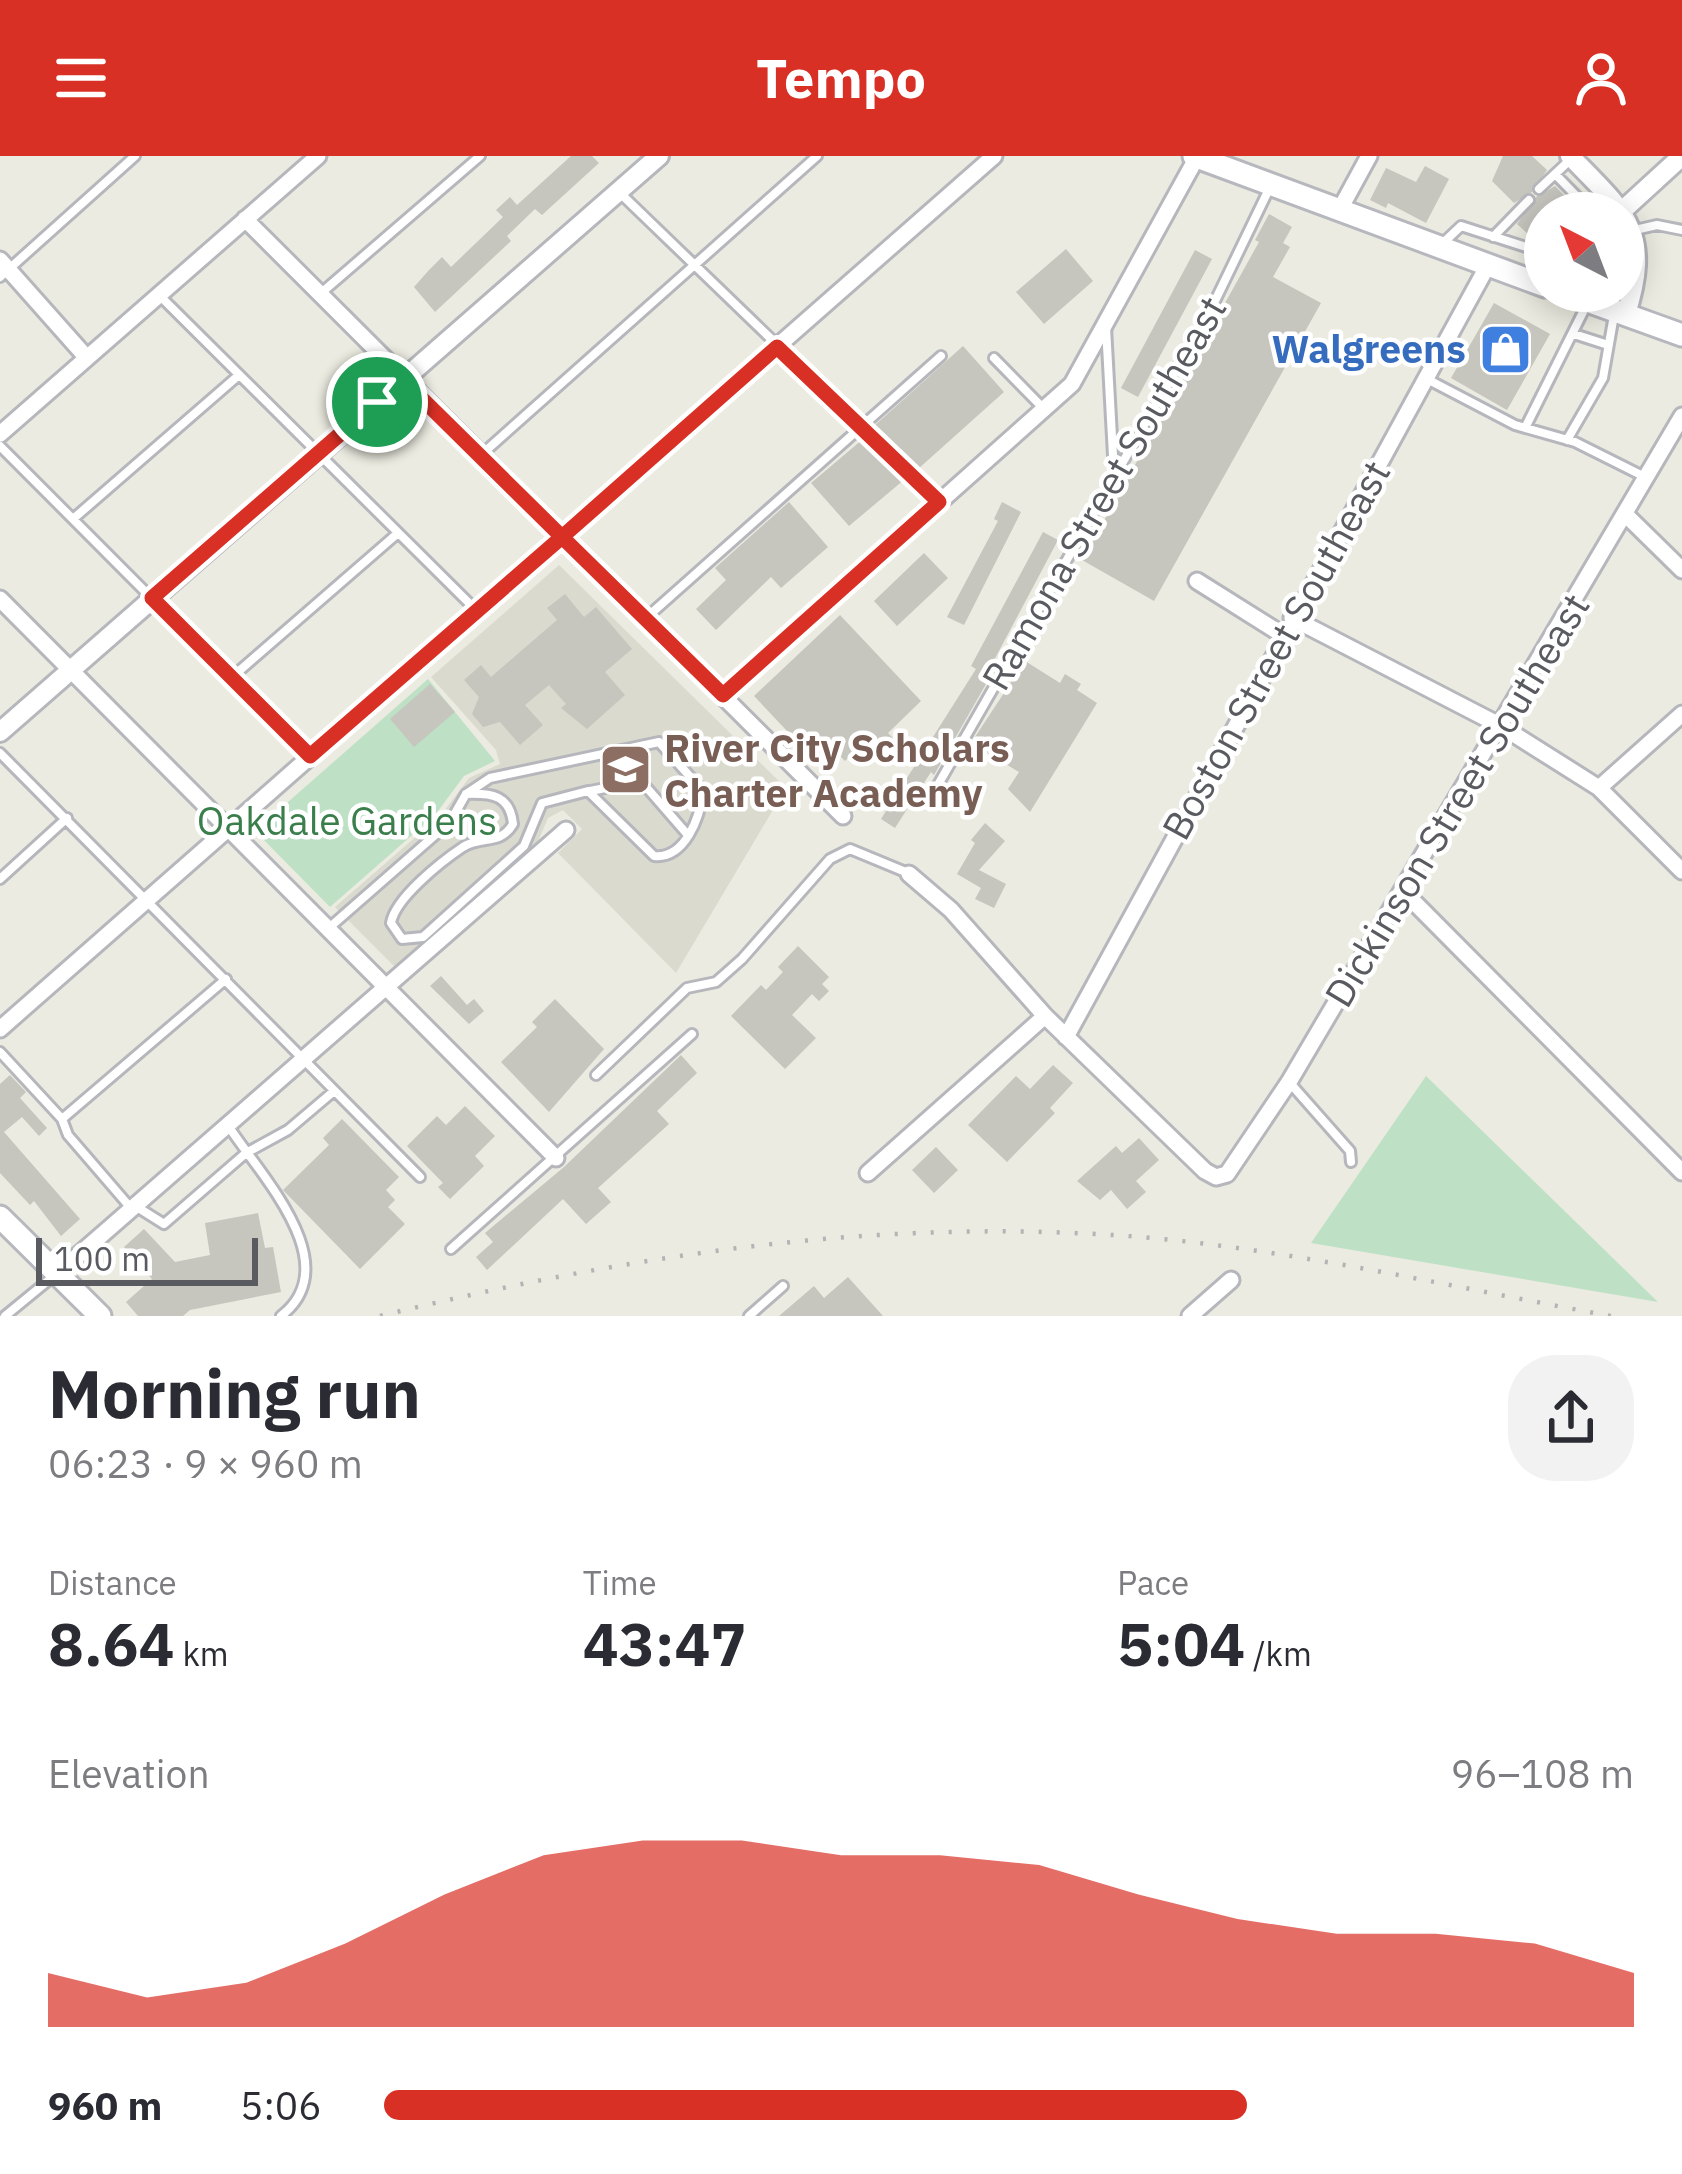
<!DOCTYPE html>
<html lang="en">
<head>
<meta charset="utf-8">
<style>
	:root { --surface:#fff; --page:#f2f2f3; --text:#2b2b33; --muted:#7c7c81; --accent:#d93025 }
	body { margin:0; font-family:"IBM Plex Sans",sans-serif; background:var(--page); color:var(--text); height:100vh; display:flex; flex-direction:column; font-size:45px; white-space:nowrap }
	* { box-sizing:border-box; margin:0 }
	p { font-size:39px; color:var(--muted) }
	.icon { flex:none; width:66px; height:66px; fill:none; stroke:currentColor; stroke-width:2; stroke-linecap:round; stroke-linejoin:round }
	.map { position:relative; height:1160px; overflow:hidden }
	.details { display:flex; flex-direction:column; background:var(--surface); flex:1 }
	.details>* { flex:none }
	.needle { width:78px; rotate:318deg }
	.fabs { position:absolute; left:1524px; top:36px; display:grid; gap:24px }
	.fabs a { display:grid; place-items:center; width:120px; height:120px; border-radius:50%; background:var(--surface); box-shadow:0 6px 30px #0003; font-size:60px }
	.scale { position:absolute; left:36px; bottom:30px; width:222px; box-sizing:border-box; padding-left:12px; border:6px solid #595b60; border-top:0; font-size:33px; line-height:42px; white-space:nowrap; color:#595b60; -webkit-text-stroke:9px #fff; paint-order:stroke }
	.pin { position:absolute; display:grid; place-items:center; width:102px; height:102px; color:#fff; margin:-51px; border:6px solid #fff; border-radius:50%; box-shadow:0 3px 12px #0007 }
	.round { display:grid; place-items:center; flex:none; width:126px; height:126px; border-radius:48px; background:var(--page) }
	.overview { display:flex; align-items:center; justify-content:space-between; height:204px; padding:0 48px }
	h1 { font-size:66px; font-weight:700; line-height:90px }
	.stats { display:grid; grid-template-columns:repeat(3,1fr); gap:18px; height:204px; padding:12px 48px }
	.stats div { display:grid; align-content:center }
	.stats b { font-size:60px; font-weight:700 }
	.stats small { font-size:33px; font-weight:400 }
	.stats p { font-size:33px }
	.chart { height:336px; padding:24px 48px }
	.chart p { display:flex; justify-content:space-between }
	.chart svg { width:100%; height:216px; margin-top:12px; fill:var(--accent); opacity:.7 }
	ul { padding:0 48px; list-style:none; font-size:39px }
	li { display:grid; grid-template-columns:192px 144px 1fr; align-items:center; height:90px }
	li i { height:30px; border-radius:15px; background:var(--accent) }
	header { display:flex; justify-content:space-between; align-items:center; height:156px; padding:0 48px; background:var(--accent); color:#fff; font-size:54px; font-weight:700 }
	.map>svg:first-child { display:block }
</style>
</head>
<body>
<header><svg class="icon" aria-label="menu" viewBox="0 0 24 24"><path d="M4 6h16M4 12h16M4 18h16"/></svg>Tempo<svg class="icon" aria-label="person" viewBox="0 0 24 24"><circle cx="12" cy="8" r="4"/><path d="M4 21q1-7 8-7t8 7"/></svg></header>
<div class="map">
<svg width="1682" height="1160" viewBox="0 0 1682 1160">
	<rect width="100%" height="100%" fill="#ebebe1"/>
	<path fill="#dbdacf" d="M559,409L786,632L676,817L558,697L582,673L563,654L548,662L534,695L399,815L335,751L441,659L469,622L500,608L496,594L431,521Z"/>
	<path fill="#bee1c6" d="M428,523L495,605L464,620L435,659L330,751L255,675Z
		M1426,920L1658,1146L1311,1087Z"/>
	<path fill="#c6c5be" d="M571,0H592L599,7L542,59L535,53L507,80L511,85L435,156L414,131L429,114L442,101L451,111L503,61L496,54L510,41L517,49Z
		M1503,0H1532L1547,14L1532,36L1514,47L1492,25Z
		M1425,10L1449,23L1426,67L1388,47L1386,52L1370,44L1386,12L1416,26Z
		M1555,30L1569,44L1557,57H1545V69L1531,81L1517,68L1536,41Z
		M1269,58L1292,71L1283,87L1290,91L1273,121L1321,147L1154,445L1082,404L1259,86L1255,84Z
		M1066,93L1093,125L1044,168L1016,136Z
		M1195,94L1212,103L1138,241L1121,232Z
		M1494,147L1550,178L1507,254L1451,222Z
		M963,190L1004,236L918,313L874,270Z
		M863,283L905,323L849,370L811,327Z
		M789,346L828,391L781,432L771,421L716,474L696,453L726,424L715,412Z
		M1002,346L1021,356L964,469L947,461L998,365L994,363Z
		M1043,376L1058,384L983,525L986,528L934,619L931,616L895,672L881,663L976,513L971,510Z
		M924,397L948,422L897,470L874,445Z
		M565,438L584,461L596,451L632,493L605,516L625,539L587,573L561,552L566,548L549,529L525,549L543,569L520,589L500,566L483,571L472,558L479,541L464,524L481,509L491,521L557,464L547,452Z
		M840,459L921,545L888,577L893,582L881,593L870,580L845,605L836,596L821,611L754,540Z
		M1025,505L1060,527L1065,518L1081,528L1077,534L1097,547L1030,656L1008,633L1019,616L971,587Z
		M430,528L455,556L414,591L390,563Z
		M985,667L1005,685L979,714L1006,728L994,752L975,743L981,732L957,718L975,687L971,684Z
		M798,790L829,821L822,828L829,835L819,845L812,838L792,859L816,882L785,913L731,860L761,829L766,834L783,816L778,811Z
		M441,820L467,849L474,843L484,855L469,868L430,830Z
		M555,843L604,893L549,956L501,906L537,871L532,866Z
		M681,899L697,917L657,955L669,968L598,1032L611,1046L586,1068L563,1043L487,1114L476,1101L493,1086L485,1077L564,1011Z
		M1053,909L1073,927L1050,952L1055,957L1007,1006L968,969L1016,920L1030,933Z
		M10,919L26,936L20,942L47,972L39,980L22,961L4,976L80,1063L61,1080L34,1045L30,1049L0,1017V928Z
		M465,950L495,980L475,1000L484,1010L450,1043L438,1031L443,1027L407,990L437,960L446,969Z
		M342,963L399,1021L386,1034L395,1044L388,1051L405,1068L360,1113L283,1034L329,989L323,982Z
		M1139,982L1159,1004L1136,1025L1146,1036L1127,1053L1111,1034L1100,1044L1077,1025L1116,990L1122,997Z
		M936,991L958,1014L934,1037L912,1014Z
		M258,1057L265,1092L273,1091L281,1136L190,1154L183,1160H138L126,1146L152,1123L124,1091L144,1073L175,1106L210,1099L205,1067Z
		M848,1121L883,1160H779L814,1130L824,1142Z"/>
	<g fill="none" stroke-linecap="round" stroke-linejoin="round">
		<defs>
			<path id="service" d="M1555,18L1593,57
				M1539,33L1571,3
				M621,38L938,344
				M1600,57L1614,46
				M1635,74L1657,69L1682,74
				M1493,81L1529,44
				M1443,87L1461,70L1526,91L1545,86
				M0,121L135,0
				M320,138L480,0
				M159,139L476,454
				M1106,171L1114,318
				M1574,178L1605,188
				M994,202L1044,253
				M1425,222L1515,269L1575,286L1645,321
				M1525,272L1588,146
				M1567,284L1603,222L1614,159
				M0,290L308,599
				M481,299L817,0
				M73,363L239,219
				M646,462L941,200
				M231,522L398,377
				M0,597L420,1021
				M590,635L641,625L687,678
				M931,641L1214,147L1270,31
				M0,723L67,662
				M330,771L450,666L466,638L490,622L659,586L703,635C700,662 685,703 654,700L588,635L542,647L524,690L423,781L402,783L391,767C395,742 442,705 463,691C482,679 500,690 513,668C510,639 492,637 466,638
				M0,896L62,963L226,823
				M596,919L687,832L716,826L742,803L830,703L850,693L908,717
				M1290,927L1350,995L1351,1006
				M62,963L68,979L130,1051
				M229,971C262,1021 347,1109 281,1160
				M137,1051L164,1068L246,997L288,974L334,935
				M451,1093L692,878
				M5,1160L55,1119
				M749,1160L783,1130"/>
			<path id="minor" d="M1339,55L1369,0
				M245,63L843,660
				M0,104L87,202
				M0,278L318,0
				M1626,359L1682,414
				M1197,425L1283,479
				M0,443L556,1002
				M1292,462L1501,570L1599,632L1682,715
				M723,539L1072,228L1197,1
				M1599,632L1682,558
				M909,718L951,754L1045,860L1205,1015L1216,1021L1227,1018L1289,926L1682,260
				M1403,735L1682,1016
				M0,873L994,0
				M1066,881L1488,109
				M868,1017L1045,860
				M58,1117L566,674
				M1190,1160L1231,1124"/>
			<path id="tertiary" d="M1570,0C1626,57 1652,76 1626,158
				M1623,54L1682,0
				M0,576L659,0"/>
			<path id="secondary" d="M1194,0L1545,130
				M1560,135L1682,179
				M0,1061L100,1160"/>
		</defs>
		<use href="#service" stroke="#b6b7bc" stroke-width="14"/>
		<use href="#minor" stroke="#b6b7bc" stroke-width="21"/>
		<use href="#tertiary" stroke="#b6b7bc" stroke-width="24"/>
		<use href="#secondary" stroke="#b6b8be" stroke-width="27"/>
		<use href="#service" stroke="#fff" stroke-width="8"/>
		<use href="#minor" stroke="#fff" stroke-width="15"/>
		<use href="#tertiary" stroke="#fff" stroke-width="18"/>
		<use href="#secondary" stroke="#fff" stroke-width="21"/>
		<path stroke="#b3b4b4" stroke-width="4.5" stroke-dasharray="3 15" stroke-linecap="butt" d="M380,1160C638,1097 896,1058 1163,1083C1313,1098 1462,1133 1611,1160"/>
	</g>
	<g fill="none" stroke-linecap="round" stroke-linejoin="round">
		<defs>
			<path id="route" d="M377,246L152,442L310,600L562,381L723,539L939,346L777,191L562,381L403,224L377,246"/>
		</defs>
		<use href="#route" stroke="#fff" stroke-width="24"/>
		<use href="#route" stroke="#d93025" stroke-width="15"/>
	</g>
	<defs>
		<symbol id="shop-square" viewBox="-11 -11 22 22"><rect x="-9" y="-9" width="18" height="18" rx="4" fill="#3f7fe0" stroke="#fff"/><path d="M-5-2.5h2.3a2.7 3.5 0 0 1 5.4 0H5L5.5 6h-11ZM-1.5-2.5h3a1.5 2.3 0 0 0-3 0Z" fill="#fff"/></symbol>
		<symbol id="school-square" viewBox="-11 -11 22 22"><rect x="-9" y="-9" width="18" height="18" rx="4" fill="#8d6e63" stroke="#fff"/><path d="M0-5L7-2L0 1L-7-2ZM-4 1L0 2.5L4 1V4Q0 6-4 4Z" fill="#fff"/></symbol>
	</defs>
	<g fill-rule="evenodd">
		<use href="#shop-square" x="1476" y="164" width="59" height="59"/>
		<use href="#school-square" x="596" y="584" width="59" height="59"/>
	</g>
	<g text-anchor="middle" stroke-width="9" stroke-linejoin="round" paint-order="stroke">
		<g font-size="39" font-weight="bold" fill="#366cbe" stroke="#fff" text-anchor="end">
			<text x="1466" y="207">Walgreens</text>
		</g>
		<g font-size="39" fill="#595b60" stroke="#fff">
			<text transform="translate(1104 337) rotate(-60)" y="14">Ramona Street Southeast</text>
			<text transform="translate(1276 494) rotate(-61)" y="14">Boston Street Southeast</text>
			<text transform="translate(1457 644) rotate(-59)" y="14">Dickinson Street Southeast</text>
		</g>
		<g font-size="39" font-weight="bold" fill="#785e54" stroke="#fff" text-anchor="start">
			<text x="664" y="606">River City Scholars<tspan x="664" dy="45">Charter Academy</tspan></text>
		</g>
		<g font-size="39" fill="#3a7e4b" stroke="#fff">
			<text x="347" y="679">Oakdale Gardens</text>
		</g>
	</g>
</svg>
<div class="fabs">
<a><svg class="needle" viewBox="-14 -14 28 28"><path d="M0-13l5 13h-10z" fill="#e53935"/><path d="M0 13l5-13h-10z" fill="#7c7c81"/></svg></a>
</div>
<div class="scale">100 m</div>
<div class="pin" style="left:377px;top:246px;background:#1e9e55"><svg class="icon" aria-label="arrive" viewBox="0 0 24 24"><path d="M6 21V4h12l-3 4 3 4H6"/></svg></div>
</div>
<section class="details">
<div class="overview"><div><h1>Morning run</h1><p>06:23 · 9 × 960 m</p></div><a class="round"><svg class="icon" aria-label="share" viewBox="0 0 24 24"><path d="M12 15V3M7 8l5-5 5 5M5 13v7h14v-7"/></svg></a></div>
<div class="stats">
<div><p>Distance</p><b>8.64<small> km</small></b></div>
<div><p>Time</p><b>43:47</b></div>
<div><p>Pace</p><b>5:04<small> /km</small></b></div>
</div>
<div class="chart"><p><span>Elevation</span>96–108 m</p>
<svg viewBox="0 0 160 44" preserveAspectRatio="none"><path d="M0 44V33L10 38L20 35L30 27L40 17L50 9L60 6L70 6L80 9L90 9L100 11L110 17L120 22L130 25L140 25L150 27L160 33V44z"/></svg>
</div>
<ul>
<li><b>960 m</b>5:06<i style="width:69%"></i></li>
</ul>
</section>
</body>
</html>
